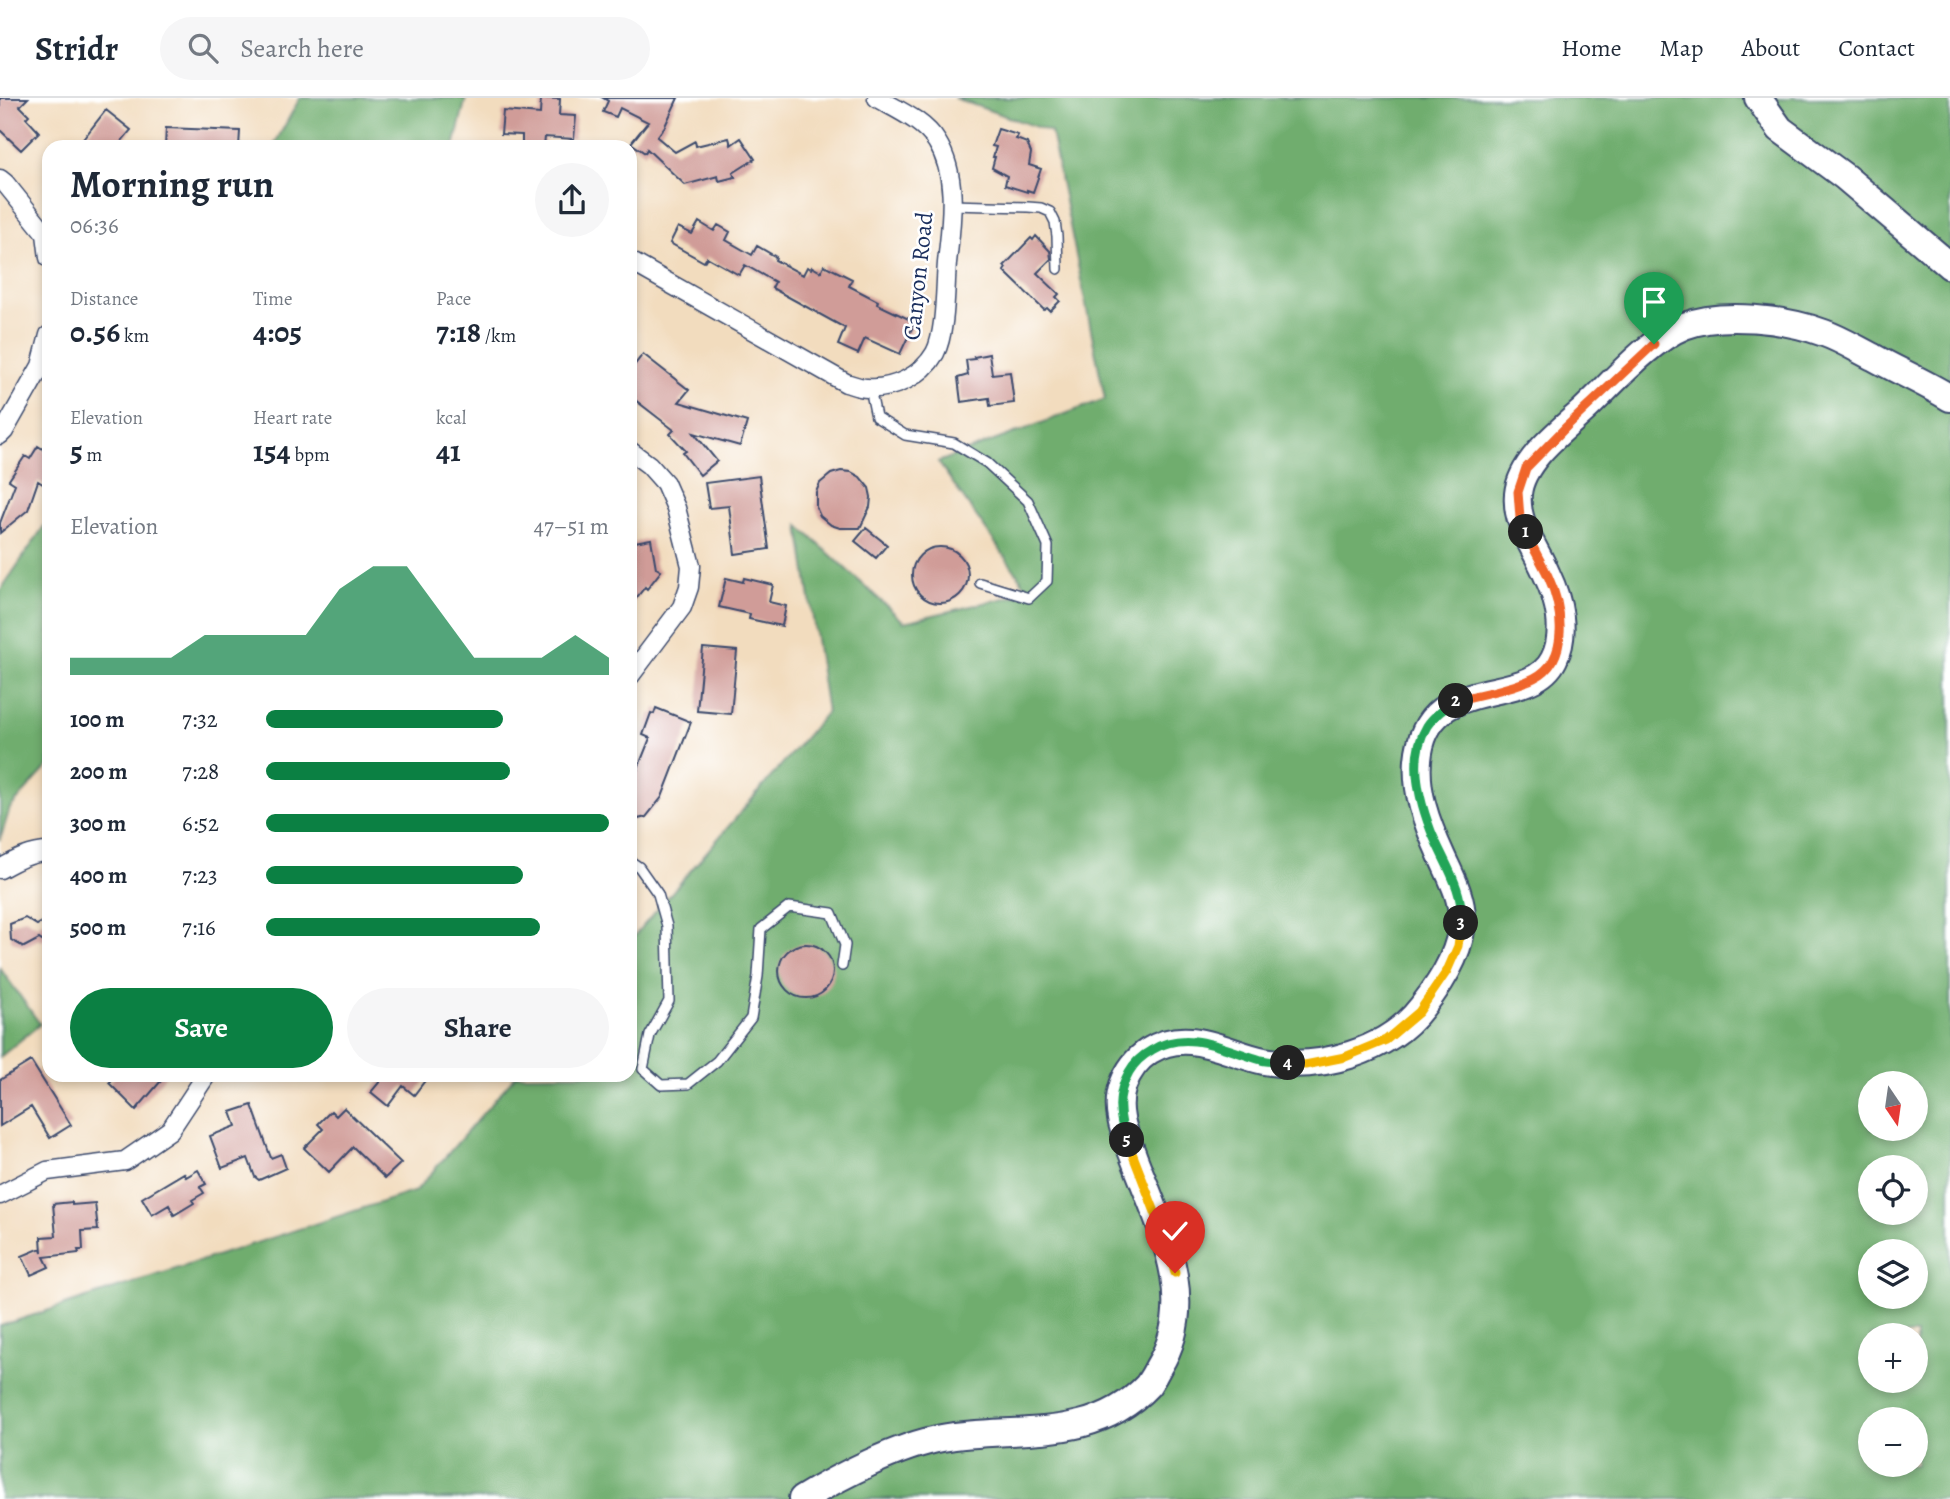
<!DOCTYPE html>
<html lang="en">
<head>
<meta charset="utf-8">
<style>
	:root { --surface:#fff; --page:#f6f6f7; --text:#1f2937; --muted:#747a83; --line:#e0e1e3; --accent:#0b8043 }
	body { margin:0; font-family:Alegreya,serif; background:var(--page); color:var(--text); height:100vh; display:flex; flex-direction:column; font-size:26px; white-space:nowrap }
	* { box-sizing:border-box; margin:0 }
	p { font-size:23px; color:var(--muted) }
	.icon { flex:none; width:38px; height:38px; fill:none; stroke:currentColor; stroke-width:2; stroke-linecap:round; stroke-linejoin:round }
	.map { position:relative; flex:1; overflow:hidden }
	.sheet { position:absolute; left:42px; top:42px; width:595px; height:942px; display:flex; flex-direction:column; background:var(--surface); border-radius:21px; box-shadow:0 4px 10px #0003 }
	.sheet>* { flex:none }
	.needle { width:46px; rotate:167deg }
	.buttons { position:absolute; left:1858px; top:973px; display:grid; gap:14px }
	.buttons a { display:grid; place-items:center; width:70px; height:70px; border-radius:50%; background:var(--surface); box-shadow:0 4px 10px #0003; font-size:35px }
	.pin { position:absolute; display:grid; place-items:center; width:60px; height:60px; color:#fff; margin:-72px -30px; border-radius:50% 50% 50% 0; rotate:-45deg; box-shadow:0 0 7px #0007 }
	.pin .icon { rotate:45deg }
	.km { position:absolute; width:35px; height:35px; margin:-18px; border-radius:50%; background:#222; color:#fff; font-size:19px; line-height:35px; text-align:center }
	.round { display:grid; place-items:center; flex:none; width:74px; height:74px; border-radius:37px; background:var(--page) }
	.overview { display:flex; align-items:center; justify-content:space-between; height:119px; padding:0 28px }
	h1 { font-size:38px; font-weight:600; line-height:52px }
	.metrics { display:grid; grid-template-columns:repeat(3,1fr); gap:10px; height:119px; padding:7px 28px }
	.metrics div { display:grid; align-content:center }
	.metrics b { font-size:30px; font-weight:600 }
	.metrics small { font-size:19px; font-weight:400 }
	.metrics p { font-size:19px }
	.chart { height:196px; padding:14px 28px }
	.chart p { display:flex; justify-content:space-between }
	.chart svg { width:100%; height:126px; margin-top:7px; fill:var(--accent); opacity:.7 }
	.cta { display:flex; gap:14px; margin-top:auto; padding:14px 28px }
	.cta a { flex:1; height:80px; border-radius:42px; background:var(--accent); color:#fff; font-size:28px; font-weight:600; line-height:80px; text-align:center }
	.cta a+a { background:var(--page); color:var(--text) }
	ul { padding:0 28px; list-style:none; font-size:23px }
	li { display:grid; grid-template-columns:112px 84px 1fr; align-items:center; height:52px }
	li i { height:18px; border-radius:9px; background:var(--accent) }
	header { display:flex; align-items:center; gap:42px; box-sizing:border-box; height:98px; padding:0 35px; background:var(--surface); border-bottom:2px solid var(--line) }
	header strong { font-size:33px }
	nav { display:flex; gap:38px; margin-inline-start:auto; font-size:24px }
	.search { width:490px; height:63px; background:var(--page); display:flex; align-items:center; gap:18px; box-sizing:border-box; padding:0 24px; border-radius:38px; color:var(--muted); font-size:26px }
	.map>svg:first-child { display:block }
</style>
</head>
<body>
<header>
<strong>Stridr</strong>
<div class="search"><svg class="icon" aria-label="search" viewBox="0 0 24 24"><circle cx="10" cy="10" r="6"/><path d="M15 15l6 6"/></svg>Search here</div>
<nav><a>Home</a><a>Map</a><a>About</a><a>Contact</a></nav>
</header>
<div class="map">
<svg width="1950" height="1401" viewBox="0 0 1950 1401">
	<rect width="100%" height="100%" fill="#fff"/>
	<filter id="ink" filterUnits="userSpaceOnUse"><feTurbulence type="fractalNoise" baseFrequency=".0143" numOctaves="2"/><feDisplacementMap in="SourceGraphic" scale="14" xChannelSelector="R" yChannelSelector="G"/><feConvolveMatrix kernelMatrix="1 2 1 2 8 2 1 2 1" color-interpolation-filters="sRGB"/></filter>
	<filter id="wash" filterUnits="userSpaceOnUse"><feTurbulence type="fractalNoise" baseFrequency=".00686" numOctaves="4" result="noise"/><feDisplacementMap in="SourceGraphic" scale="28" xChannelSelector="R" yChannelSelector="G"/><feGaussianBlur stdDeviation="1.57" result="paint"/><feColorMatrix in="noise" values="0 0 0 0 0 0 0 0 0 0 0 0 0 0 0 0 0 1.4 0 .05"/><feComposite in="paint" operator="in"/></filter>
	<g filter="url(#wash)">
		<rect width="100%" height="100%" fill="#f2dcbe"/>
		<path fill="#70ad6e" stroke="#466e66" stroke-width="2" fill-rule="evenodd" d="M300,0H466L454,49H273Z
			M954,0H1950V1401H0V1228L416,1093L516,977L630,976V843L827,614L799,428L904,524L1030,494L938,364L1105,301L1051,34ZM1871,985H1916V1031H1871ZM1871,1069H1916V1115H1871ZM1871,1153H1916V1199H1871ZM1871,1237H1916V1283H1871ZM1871,1321H1916V1367H1871Z
			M49,421V667L10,710L0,742V493Z
			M0,870L40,926L0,959Z"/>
		<g id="blocks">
			<path fill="#d09c98" d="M0,0H28L20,8L29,17L26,20L39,34L21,52L0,32Z
				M541,0L560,1L559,17L576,18L574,41L545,39L544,49H522V37L501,36L503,13L540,16Z
				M603,0H678L665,28L657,39L675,54L695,43L696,48L729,40L731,47L741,40L755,61L733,75L735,79L719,83L718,78L685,87L647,51L645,55L631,45L648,24L620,10L616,19L603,14L608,3Z
				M106,12L131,32L117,49H77Z
				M166,30L240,33L239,49H165Z
				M998,31L1018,37L1016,41L1027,45L1031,55L1029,67L1041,71L1033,94L1027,92V94L1005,87L1007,78L992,70L995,59H993L996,49L992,48Z
				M699,124L714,133L718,127L730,134L726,142L752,157L757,148L776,159L775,162L803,177L807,169L811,171L812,169L821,174L824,167L852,181L849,188L878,203L877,206L915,224L900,256L865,240L858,256L838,247L845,230L772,190L775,184L745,167L739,177L707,159L704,164L670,145L678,129L692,136Z
				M1036,138L1050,153L1051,161L1037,175L1059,196L1056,199L1060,203L1050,213L1047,210L1044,212L1004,173L1006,170L1004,168L1031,140L1033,142Z
				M643,256L689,292L679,304L747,324L740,348L694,335L717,363L700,377L683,355L686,353L670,336L674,332L630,298V273Z
				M989,256L992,276L1010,274L1014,305L990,308L989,300L961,304L958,280L968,277L966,262L975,261L974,259Z
				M38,348L49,355V390L38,383L28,412L0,435V425L15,386L9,382L25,358L30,361Z
				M841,373L851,374L860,379L869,390L871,399L870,409L860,430H840L831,427L820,418L816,409V394L820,385L831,376Z
				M759,378L769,451L735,456L729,408L709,410L705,385Z
				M866,430L887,447L876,460L855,443Z
				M651,441L656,470L661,473L647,491L645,489L630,508V451L635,444Z
				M912 477a28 28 0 1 1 56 0a28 28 0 1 1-56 0Z
				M726,480L743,484L744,480L773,487L769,504L786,508L782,528L749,521L750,516L719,509Z
				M703,550L737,553L731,616L697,613Z
				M656,610L691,624L662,699L646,719L630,723V682L636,675L650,640L643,637L651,615L654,616Z
				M25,820L37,827L42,824L49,828V839L42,843L39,841L24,849L11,842L10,826Z
				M779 873a27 27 0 1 1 54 0a27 27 0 1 1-54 0Z
				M31,963L71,1027L50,1040L31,1009L0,1028V982Z
				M117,976H167L136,1012L109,985Z
				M386,976H430L414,997L403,988L388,1008L371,994Z
				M252,1007L271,1060L281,1056L286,1070L259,1082L255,1079L248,1060L222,1070L210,1038L236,1028L231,1014Z
				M344,1010L401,1065L385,1080L353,1049L329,1074L304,1050L323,1031L318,1026L331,1013L336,1018Z
				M198,1072L206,1086L200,1089L204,1095L192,1102L194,1105L174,1117L169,1107L152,1117L142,1100L184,1075L186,1079Z
				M72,1104V1107L95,1105L98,1132L82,1133L83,1152H78L79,1155L44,1159L49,1169L31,1177L22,1158L41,1150L42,1154L41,1139L56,1138L53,1106Z"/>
		</g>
	</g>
	<g filter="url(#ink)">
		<use href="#blocks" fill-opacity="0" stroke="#3b496c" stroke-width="2"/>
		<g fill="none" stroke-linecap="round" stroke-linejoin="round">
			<defs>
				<path id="lane" d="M951,107L1028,109L1041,110L1050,114L1055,124L1057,138L1058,171
					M870,290L876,319L905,337L954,345L987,365L1028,403L1048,448L1047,483L1029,500L980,485
					M630,763L639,769L658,796L667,828L669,903L650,937L643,971L661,987L688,986L717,963L751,920L758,878L761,831L789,809L832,815L845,847L842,868"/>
				<path id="street" d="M0,81L5,85L46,136L49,160
					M630,163L846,285C853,287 860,290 867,290C893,292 922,278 935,255C946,234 945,189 947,165C951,126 959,79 937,44C924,23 898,12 877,0
					M0,337L4,333L41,268L49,237
					M630,353L649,367L665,385L676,410L691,468L689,489L682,509L630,578
					M0,771C16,762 31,754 49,754
					M0,1097L47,1073L125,1063L170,1032L207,976"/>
				<path id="secondary" d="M1758,0L1780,31L1845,79L1950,168
					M802,1401C840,1378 898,1348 942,1340C1013,1327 1092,1347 1148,1287C1150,1284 1157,1272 1159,1268C1200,1202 1159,1126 1134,1060C1125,1036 1114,1013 1123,987C1128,973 1137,961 1149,953C1188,928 1225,955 1264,963C1319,973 1388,954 1422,909C1442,884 1462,853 1462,821C1462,798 1451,779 1442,759C1427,726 1413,691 1419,654C1432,573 1530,610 1554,561C1567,535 1559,502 1547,477C1536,450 1515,426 1518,396C1521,363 1561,333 1584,312C1612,286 1649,242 1684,228C1722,213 1786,221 1824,235C1841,241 1857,251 1873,259C1898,273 1926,285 1950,300"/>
			</defs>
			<use href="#lane" stroke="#3b496c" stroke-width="12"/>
			<use href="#street" stroke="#3b496c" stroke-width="21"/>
			<use href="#secondary" stroke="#3b496c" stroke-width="30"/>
			<use href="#lane" stroke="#fff" stroke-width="9"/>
			<use href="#street" stroke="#fff" stroke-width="18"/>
			<use href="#secondary" stroke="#fff" stroke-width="26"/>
		</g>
	</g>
	<g fill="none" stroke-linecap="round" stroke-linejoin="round" filter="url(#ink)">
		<defs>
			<path id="split-1" d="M1526,434L1520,420L1518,394L1526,370L1567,328L1654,246"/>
			<path id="split-2" d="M1456,603C1481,595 1510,592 1534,580C1571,562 1562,508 1548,478C1541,463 1532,449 1526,434"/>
			<path id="split-3" d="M1456,603C1445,610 1434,617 1427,628C1408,659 1419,702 1431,733C1443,763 1465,792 1461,825"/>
			<path id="split-4" d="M1288,965L1305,967L1345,959L1386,942L1419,914L1447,873L1458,848L1461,825"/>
			<path id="split-5" d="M1127,1042C1118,1018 1116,997 1129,974C1134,965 1143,957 1152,952C1188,930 1225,952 1261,962C1270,964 1280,964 1288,965"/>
			<path id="split-6" d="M1127,1042L1162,1132L1175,1175"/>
		</defs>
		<use href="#split-1" stroke="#fff" stroke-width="14"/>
		<use href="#split-2" stroke="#fff" stroke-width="14"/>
		<use href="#split-3" stroke="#fff" stroke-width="14"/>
		<use href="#split-4" stroke="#fff" stroke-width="14"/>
		<use href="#split-5" stroke="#fff" stroke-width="14"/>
		<use href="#split-6" stroke="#fff" stroke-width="14"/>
		<use href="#split-1" stroke="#f0652b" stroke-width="9"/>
		<use href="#split-2" stroke="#f0652b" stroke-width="9"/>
		<use href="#split-3" stroke="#22a559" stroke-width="9"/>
		<use href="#split-4" stroke="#f5b400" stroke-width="9"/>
		<use href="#split-5" stroke="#22a559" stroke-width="9"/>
		<use href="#split-6" stroke="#f5b400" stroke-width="9"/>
	</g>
	<g text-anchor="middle" stroke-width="5" stroke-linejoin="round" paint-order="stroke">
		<g font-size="24" fill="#1b2f5e" stroke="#fff">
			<text transform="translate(918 178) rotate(-84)" y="8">Canyon Road</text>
		</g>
	</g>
</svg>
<div class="buttons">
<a><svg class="needle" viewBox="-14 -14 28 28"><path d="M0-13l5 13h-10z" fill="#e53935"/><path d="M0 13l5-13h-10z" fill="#747a83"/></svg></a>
<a><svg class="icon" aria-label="locate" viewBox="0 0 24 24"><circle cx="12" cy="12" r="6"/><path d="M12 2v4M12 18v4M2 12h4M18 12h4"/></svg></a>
<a><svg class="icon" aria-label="layers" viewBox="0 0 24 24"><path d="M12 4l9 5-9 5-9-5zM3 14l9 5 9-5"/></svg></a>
<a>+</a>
<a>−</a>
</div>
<div class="pin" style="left:1654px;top:246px;background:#1e9e55"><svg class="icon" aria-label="arrive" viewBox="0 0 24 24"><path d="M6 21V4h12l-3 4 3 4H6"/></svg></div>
<div class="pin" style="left:1175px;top:1175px;background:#d93025"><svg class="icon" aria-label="check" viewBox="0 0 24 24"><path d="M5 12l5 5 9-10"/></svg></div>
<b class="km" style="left:1526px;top:434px">1</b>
<b class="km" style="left:1456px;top:603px">2</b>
<b class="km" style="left:1461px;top:825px">3</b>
<b class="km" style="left:1288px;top:965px">4</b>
<b class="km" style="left:1127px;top:1042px">5</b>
<section class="sheet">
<div class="overview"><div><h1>Morning run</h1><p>06:36</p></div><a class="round"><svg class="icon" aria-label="share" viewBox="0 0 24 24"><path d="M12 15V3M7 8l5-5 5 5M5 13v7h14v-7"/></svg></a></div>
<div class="metrics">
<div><p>Distance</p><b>0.56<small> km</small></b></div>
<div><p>Time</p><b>4:05</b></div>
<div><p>Pace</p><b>7:18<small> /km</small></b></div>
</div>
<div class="metrics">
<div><p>Elevation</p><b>5<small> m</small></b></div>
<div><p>Heart rate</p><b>154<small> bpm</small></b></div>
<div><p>kcal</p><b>41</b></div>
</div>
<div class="chart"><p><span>Elevation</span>47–51 m</p>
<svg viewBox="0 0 160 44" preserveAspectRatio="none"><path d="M0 44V38L10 38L20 38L30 38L40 30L50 30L60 30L70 30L80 14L90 6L100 6L110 22L120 38L130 38L140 38L150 30L160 38V44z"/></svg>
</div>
<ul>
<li><b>100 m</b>7:32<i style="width:69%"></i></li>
<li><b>200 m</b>7:28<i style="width:71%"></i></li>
<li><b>300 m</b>6:52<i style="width:100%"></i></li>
<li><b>400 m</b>7:23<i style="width:75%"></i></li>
<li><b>500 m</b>7:16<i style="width:80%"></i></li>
</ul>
<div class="cta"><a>Save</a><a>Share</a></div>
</section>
</div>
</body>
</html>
